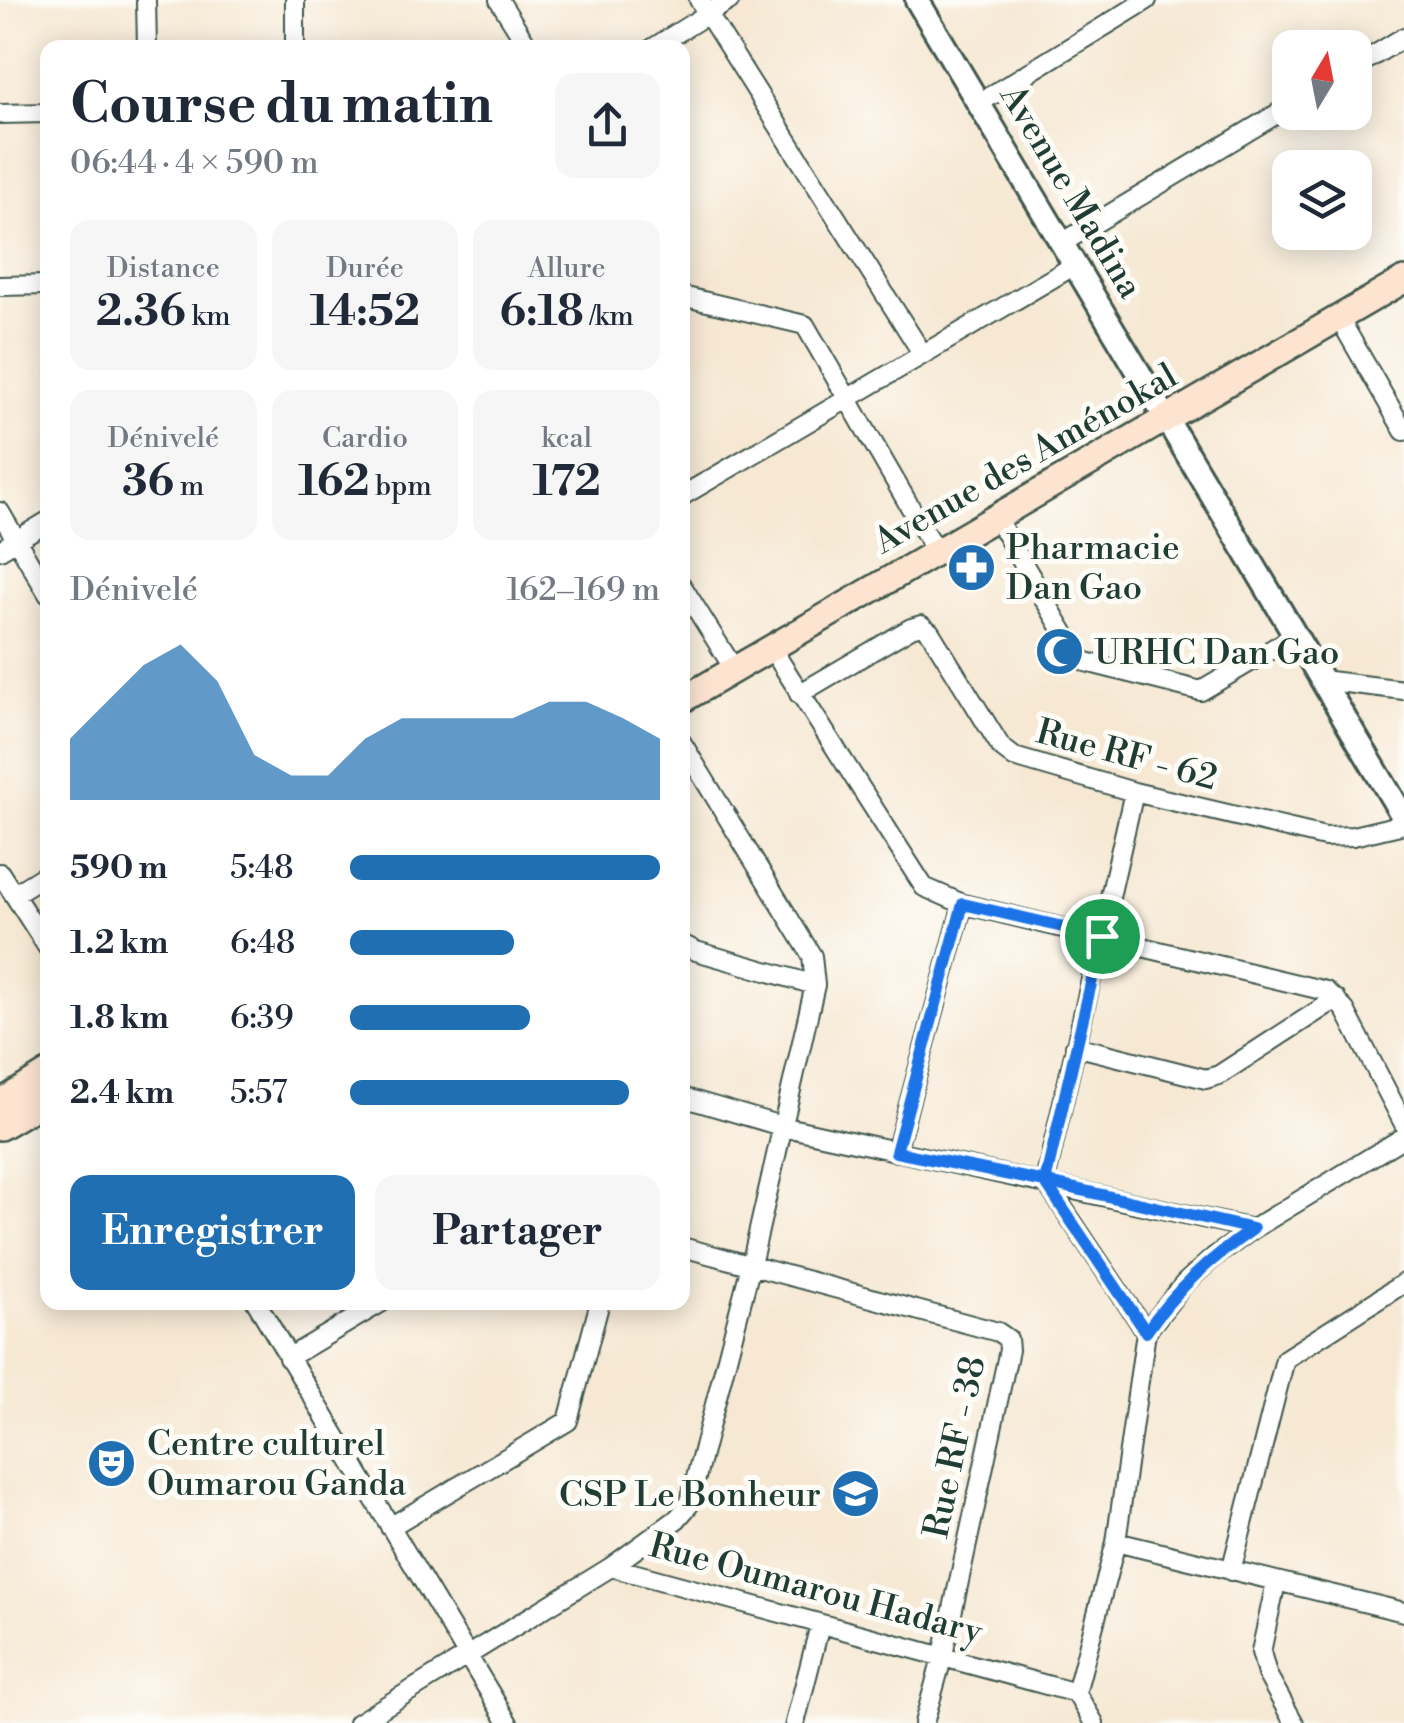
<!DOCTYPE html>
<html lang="fr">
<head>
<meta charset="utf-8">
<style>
	:root { --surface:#fff; --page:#f6f6f7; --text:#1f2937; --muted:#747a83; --accent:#1f6fb2 }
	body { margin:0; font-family:"Libre Bodoni",serif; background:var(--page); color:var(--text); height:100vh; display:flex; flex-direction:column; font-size:38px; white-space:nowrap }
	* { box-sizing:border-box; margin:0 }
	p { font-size:32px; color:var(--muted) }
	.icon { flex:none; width:55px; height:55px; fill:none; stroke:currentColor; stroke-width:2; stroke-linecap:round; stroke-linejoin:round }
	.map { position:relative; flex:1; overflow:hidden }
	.drawer { position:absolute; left:40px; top:40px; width:650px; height:1270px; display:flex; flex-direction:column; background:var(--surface); border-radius:20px; box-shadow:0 5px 25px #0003 }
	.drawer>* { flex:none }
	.needle { width:65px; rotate:10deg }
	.controls { position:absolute; left:1272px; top:30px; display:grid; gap:20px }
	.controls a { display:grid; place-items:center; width:100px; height:100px; border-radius:20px; background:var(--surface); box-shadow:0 5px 25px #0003; font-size:50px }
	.pin { position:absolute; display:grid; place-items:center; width:85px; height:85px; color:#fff; margin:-42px; border:5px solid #fff; border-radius:50%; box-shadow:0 2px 10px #0007 }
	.round { display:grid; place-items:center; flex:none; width:105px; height:105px; border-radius:20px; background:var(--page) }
	.summary { display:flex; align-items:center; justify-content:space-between; height:170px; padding:0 30px }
	h1 { font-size:55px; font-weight:700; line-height:75px }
	.metrics { display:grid; grid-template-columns:repeat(3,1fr); gap:15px; height:170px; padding:10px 30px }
	.metrics div { display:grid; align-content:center; border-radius:20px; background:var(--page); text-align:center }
	.metrics b { font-size:42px; font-weight:700 }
	.metrics small { font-size:28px; font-weight:400 }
	.metrics p { font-size:28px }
	.chart { height:280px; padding:20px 30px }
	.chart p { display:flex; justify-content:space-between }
	.chart svg { width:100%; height:180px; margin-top:10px; fill:var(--accent); opacity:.7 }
	.cta { display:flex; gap:20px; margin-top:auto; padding:20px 30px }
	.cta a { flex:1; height:115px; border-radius:20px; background:var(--accent); color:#fff; font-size:40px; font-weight:700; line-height:115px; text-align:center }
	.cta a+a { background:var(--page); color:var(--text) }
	ul { padding:0 30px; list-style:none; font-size:32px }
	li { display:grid; grid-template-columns:160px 120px 1fr; align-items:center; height:75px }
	li i { height:25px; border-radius:12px; background:var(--accent) }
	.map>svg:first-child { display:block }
</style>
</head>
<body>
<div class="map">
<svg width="1404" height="1723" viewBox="0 0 1404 1723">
	<rect width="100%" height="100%" fill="#fdfcf7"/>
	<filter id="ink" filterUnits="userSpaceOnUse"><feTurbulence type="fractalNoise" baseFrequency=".01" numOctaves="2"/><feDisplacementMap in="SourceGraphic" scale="20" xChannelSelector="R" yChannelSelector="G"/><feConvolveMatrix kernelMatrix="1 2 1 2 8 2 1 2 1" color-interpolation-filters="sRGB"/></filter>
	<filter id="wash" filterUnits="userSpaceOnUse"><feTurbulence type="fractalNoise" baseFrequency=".0048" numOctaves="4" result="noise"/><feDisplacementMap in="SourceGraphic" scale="40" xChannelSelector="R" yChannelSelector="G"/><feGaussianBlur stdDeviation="2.25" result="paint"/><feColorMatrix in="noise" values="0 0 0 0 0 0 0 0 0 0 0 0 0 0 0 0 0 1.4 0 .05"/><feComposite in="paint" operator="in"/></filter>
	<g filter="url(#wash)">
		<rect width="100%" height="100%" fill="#f6e8d3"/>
	</g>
	<g filter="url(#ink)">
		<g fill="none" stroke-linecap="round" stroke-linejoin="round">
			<defs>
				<path id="minor" d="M146,0L147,48
					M295,0V48
					M499,0L529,48
					M699,0L922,353
					M653,48L730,0
					M1355,67L1404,37
					M979,103L1147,0
					M0,114L48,113
					M1062,243L1290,106
					M0,286L48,285
					M682,299L686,297L805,325L935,550
					M1339,318L1404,431
					M682,496L1075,265
					M0,512L48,594
					M995,516L1078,656L1086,662L1201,691L1296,635
					M0,550L48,521
					M682,586L734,669
					M770,646L924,887L963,904L1326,991L1345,1010L1404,1124
					M1321,680L1404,690
					M799,694L911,628L921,625L930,632L1001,747L1014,757L1134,792L1325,837L1353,836L1404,824
					M1134,792L1045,1181L1146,1332
					M0,873L48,948
					M14,894L48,873
					M682,944L696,951L815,985
					M1075,1046L1206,1079L1219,1075L1336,999
					M682,1097L781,1126L1253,1229L1404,1137
					M896,1152L963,904
					M682,1247L998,1332L1008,1339L1009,1350L943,1655L924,1723
					M256,1302L508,1723
					M288,1358L382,1302
					M390,1527L568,1421L600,1302
					M1116,1542L1404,1612
					M611,1567L677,1519L689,1505L751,1265L815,985L812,956L682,743
					M1231,1571L1285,1359L1404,1283
					M1276,1582L1261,1652L1267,1674L1294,1723
					M1076,1693L1116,1542L1146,1332L1184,1284L1214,1257L1253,1229
					M358,1723L611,1567L1076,1693L1094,1723
					M795,1723L820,1625"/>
				<path id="tertiary" d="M917,0L1404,818"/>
				<path id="secondary" d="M682,700L1404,280
					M0,1103L48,1073
					M0,1127L48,1099"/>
			</defs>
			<use href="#minor" stroke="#3f574c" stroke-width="22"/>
			<use href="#tertiary" stroke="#3f574c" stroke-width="28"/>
			<use href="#secondary" stroke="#3f574c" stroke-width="30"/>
			<use href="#minor" stroke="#fff" stroke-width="18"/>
			<use href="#tertiary" stroke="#fff" stroke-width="22"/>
			<use href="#secondary" stroke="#fde4d1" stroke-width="25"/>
		</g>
	</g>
	<g fill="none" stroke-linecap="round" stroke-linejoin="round" filter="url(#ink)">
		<defs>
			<path id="route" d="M1102,936L963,904L896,1152L1045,1182L1146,1332C1176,1289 1211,1258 1253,1229L1045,1182L1102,936"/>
		</defs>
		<use href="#route" stroke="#fff" stroke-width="20"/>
		<use href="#route" stroke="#1a73e8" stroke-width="12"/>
	</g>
	<defs>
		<symbol id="pharmacy-disc" viewBox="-11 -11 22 22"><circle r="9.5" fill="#1f6fb2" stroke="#fdfcf7"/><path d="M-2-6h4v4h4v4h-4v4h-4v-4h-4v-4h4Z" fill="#fff"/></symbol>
		<symbol id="mosque-disc" viewBox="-11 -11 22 22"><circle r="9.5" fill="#1f6fb2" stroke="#fdfcf7"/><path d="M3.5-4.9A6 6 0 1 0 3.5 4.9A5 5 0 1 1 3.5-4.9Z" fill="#fff"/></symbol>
		<symbol id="theatre-disc" viewBox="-11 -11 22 22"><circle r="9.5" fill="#1f6fb2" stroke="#fdfcf7"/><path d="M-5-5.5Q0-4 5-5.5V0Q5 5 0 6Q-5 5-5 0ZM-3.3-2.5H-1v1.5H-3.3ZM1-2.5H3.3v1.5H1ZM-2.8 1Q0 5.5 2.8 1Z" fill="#fff"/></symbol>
		<symbol id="school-disc" viewBox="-11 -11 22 22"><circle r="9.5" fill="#1f6fb2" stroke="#fdfcf7"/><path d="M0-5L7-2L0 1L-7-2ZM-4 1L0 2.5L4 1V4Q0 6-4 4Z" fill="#fff"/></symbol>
	</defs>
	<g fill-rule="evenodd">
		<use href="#pharmacy-disc" x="944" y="540" width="55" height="55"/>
		<use href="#mosque-disc" x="1032" y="624" width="55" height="55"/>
		<use href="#theatre-disc" x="84" y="1436" width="55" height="55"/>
		<use href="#school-disc" x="828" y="1466" width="55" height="55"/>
	</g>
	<g text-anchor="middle" stroke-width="10" stroke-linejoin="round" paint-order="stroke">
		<g font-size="35" fill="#1f3d34" stroke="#fdfcf7">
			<text transform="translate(1072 191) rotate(59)" y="12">Avenue Madina</text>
			<text transform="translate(1025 458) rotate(-30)" y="12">Avenue des Aménokal</text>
			<text transform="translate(1127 754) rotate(15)" y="12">Rue RF - 62</text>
			<text transform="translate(954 1447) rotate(-78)" y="12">Rue RF - 38</text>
			<text transform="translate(816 1588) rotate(15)" y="12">Rue Oumarou Hadary</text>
		</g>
		<g font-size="35" fill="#1f3d34" stroke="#fdfcf7" text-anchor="start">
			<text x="1006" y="559">Pharmacie<tspan x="1006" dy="40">Dan Gao</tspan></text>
			<text x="1094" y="664">URHC Dan Gao</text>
			<text x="147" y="1455">Centre culturel<tspan x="147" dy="40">Oumarou Ganda</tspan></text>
			<text x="821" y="1506" text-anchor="end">CSP Le Bonheur</text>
		</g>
	</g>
</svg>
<div class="controls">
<a><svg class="needle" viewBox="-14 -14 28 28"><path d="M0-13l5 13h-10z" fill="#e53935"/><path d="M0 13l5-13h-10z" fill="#747a83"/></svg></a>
<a><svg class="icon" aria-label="layers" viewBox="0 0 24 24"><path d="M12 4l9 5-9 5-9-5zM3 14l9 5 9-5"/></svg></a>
</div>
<div class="pin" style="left:1102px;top:936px;background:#1e9e55"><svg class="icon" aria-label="arrive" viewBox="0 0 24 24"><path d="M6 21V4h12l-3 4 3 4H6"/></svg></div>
<section class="drawer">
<div class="summary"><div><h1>Course du matin</h1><p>06:44 · 4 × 590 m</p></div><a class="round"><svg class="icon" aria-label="share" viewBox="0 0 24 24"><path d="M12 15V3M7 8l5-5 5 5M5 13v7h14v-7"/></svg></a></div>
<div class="metrics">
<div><p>Distance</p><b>2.36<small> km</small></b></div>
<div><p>Durée</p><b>14:52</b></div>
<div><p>Allure</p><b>6:18<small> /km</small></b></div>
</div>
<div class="metrics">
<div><p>Dénivelé</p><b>36<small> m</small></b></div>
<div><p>Cardio</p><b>162<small> bpm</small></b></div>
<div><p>kcal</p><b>172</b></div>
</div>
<div class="chart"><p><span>Dénivelé</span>162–169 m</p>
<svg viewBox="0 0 160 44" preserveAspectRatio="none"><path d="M0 44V29L10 20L20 11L30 6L40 15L50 33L60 38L70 38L80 29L90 24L100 24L110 24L120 24L130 20L140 20L150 24L160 29V44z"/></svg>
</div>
<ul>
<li><b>590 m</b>5:48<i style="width:100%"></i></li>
<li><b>1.2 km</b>6:48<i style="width:53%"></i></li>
<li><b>1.8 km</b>6:39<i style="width:58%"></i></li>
<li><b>2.4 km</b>5:57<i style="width:90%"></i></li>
</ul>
<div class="cta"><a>Enregistrer</a><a>Partager</a></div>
</section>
</div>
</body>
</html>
